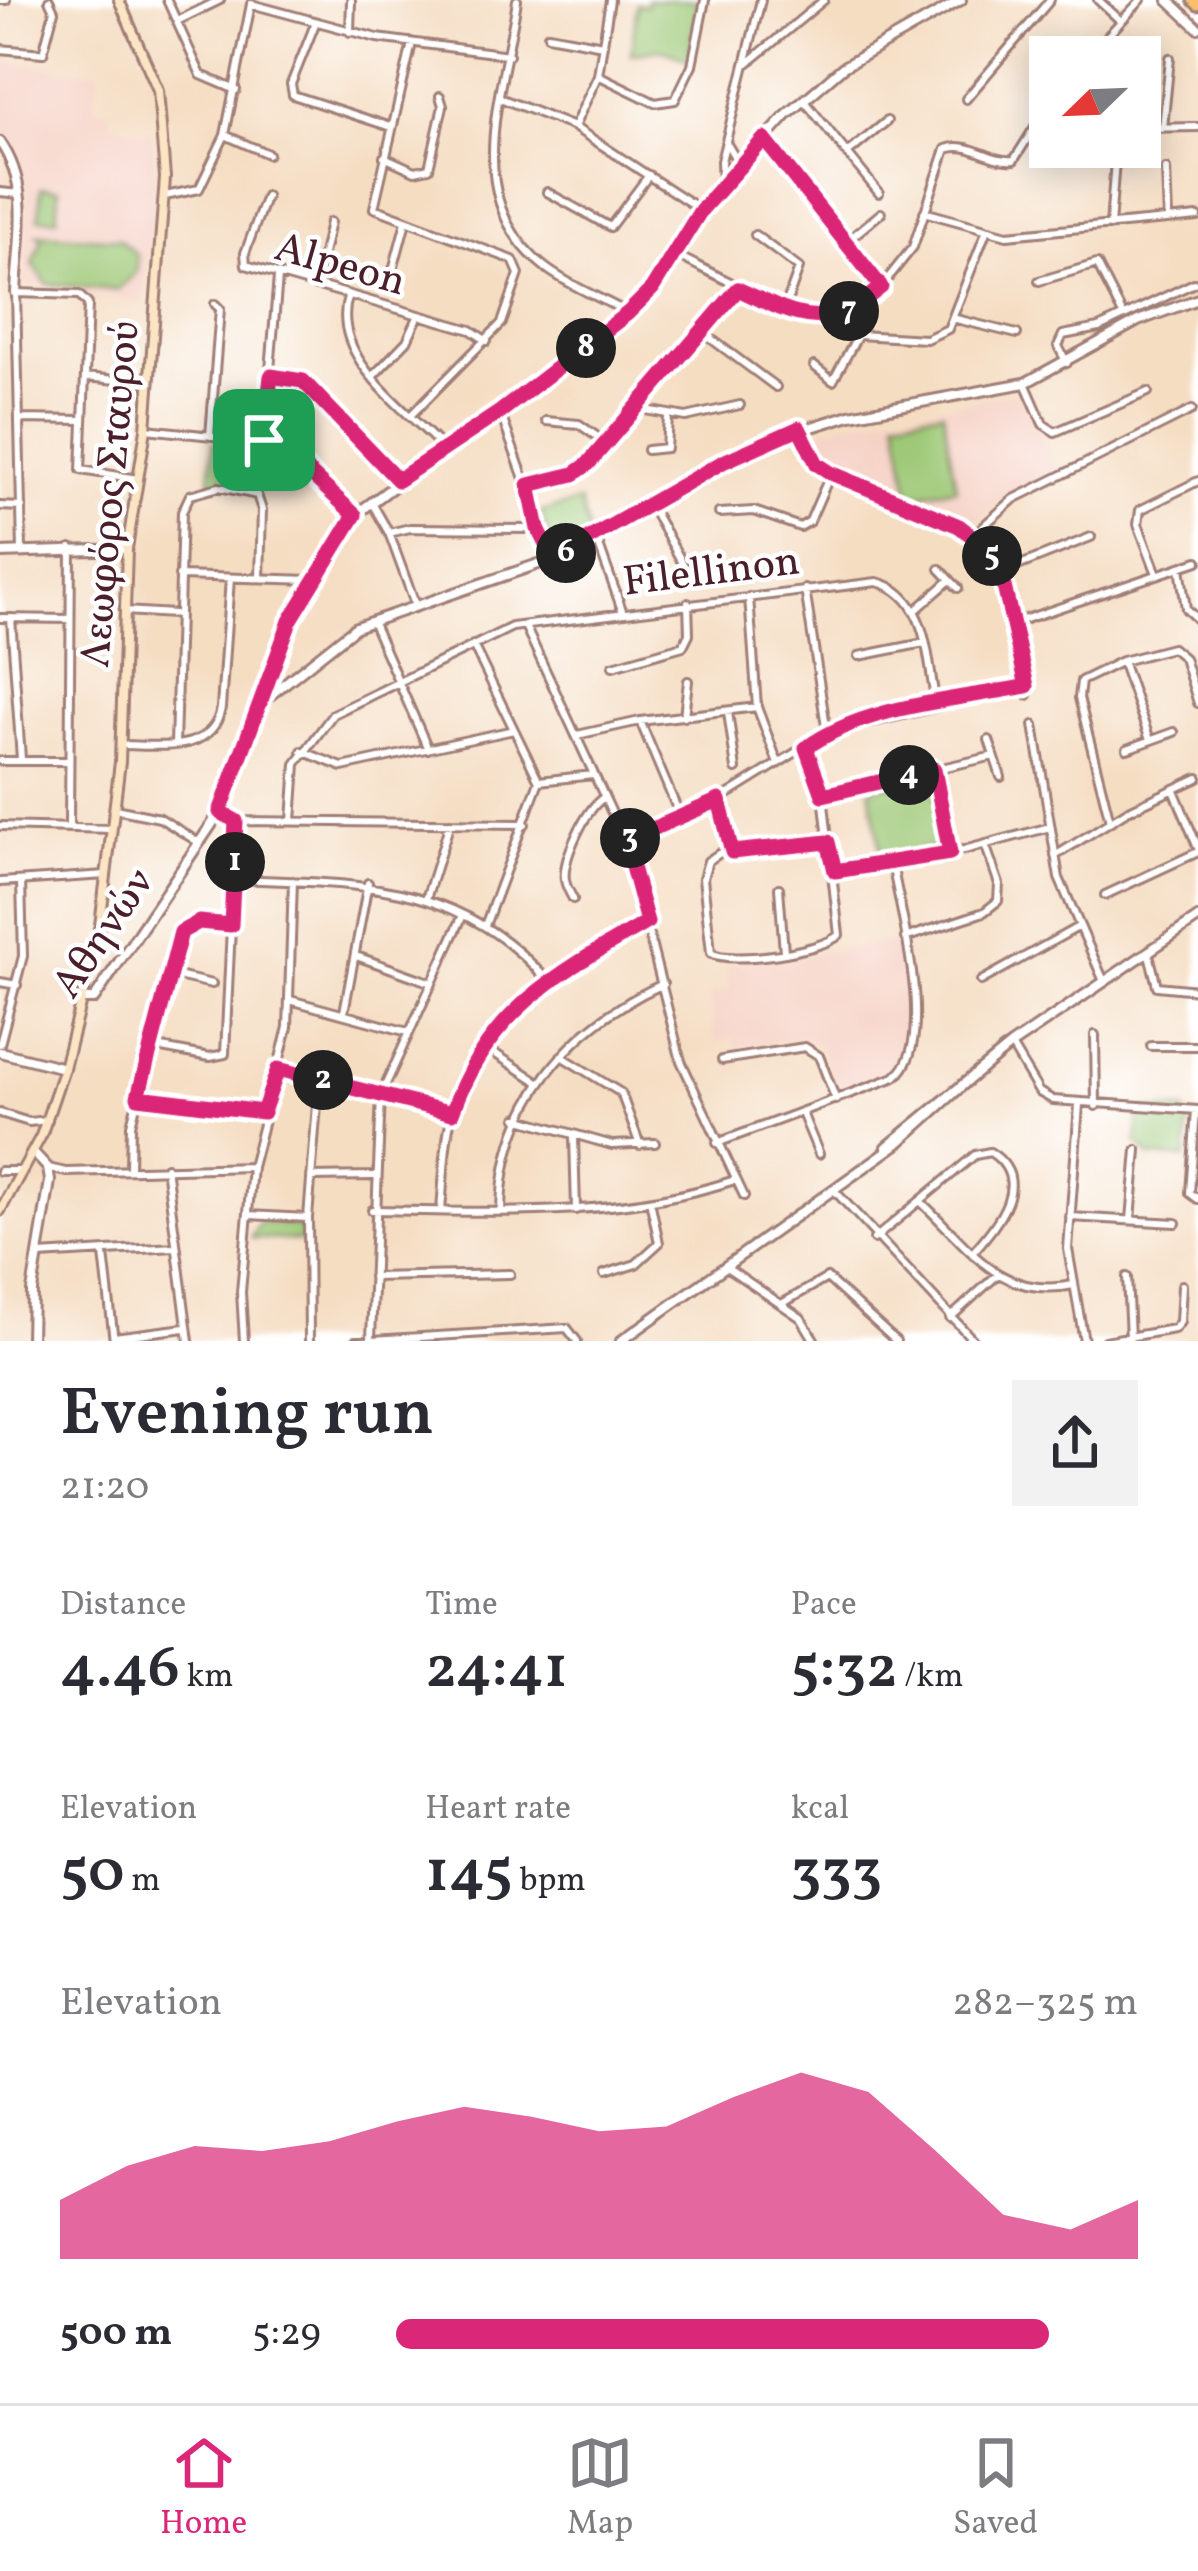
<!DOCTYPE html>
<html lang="en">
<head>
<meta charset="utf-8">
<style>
	:root { --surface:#fff; --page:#f2f2f3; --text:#2b2b33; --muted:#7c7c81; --line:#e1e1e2; --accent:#db2777 }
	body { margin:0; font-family:Vollkorn,serif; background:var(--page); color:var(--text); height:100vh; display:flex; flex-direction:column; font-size:45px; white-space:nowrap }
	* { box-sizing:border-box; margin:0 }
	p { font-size:39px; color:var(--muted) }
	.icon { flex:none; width:66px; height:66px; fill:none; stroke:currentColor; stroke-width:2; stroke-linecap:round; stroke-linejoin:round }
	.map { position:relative; height:1341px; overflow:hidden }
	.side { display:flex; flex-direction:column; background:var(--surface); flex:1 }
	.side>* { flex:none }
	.needle { width:78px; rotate:247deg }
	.fabs { position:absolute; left:1029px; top:36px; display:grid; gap:24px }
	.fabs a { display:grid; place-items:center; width:132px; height:132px; border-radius:0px; background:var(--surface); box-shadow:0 6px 30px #0003; font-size:60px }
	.pin { position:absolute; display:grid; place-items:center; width:102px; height:102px; color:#fff; margin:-51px; border-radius:24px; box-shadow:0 6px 18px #0006 }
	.km { position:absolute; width:60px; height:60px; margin:-30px; border-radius:50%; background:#222; color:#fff; font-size:33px; line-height:60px; text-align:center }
	.round { display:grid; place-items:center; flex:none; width:126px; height:126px; border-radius:0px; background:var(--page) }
	.head { display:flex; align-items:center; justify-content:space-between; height:204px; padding:0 60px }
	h1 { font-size:66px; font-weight:600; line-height:90px }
	.figures { display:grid; grid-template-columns:repeat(3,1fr); gap:18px; height:204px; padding:12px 60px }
	.figures div { display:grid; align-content:center }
	.figures b { font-size:60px; font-weight:600 }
	.figures small { font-size:33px; font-weight:400 }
	.figures p { font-size:33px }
	.chart { height:336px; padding:24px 60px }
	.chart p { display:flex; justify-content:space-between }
	.chart svg { width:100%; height:216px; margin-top:12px; fill:var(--accent); opacity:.7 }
	ul { padding:0 60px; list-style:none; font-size:39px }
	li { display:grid; grid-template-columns:192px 144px 1fr; align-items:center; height:90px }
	li i { height:30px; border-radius:15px; background:var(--accent) }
	.dock { display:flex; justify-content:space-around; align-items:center; height:168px; border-top:3px solid var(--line); background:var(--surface); font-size:33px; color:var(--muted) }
	.dock a { display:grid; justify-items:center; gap:6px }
	.dock .current { color:var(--accent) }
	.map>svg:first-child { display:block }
</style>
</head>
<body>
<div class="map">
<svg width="1198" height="1341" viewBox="0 0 1198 1341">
	<rect width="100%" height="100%" fill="#fff"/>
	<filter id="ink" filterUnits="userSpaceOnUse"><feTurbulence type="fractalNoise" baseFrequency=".00833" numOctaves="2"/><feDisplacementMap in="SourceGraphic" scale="24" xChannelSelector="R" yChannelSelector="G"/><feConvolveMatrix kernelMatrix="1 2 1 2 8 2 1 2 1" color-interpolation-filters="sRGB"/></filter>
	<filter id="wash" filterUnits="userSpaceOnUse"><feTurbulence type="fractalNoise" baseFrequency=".004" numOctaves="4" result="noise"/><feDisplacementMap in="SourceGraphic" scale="48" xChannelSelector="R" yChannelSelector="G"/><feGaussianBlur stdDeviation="2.7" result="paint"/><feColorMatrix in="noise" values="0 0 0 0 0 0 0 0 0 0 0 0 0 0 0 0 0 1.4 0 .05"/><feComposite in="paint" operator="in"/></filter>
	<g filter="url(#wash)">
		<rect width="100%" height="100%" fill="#f5ddc2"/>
		<path fill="#f6d1c5" d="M0,61L99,72L94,108L110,112L109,123L153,133L155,203L143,302L84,295L80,289L23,287L28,195L19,160L0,132Z
			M1020,392L1059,472L1002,499L974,524L836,469L817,445L823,430L847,423Z
			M897,942L910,1036L908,1051L891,1071L842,1089L834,1084L820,1046L804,1038L736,1047L734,1038L715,1041L710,994L729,991L726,966Z"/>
		<path fill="#9cc874" stroke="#737450" stroke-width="3" d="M647,0H698L688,59L661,49L631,54L637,4L646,5Z
			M41,188L59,189L57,219L39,218Z
			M37,234L119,239L137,255V272L117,290L47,284L33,264L42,239Z
			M943,411L956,488L910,496L897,418Z
			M213,442L267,450L266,484L210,483Z
			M580,502L589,535L561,550L551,548L541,512Z
			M923,778L935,789L944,844L882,859L870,789Z
			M1139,1109L1184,1110L1189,1117L1186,1158L1150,1157L1137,1143Z
			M260,1222L299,1226L303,1241L251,1238Z"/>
	</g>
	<g filter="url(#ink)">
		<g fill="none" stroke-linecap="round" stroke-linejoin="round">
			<defs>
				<path id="minor" d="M0,0H6
					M167,0L201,75L236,90
					M517,0C504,91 457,200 546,268C571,287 602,298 628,313
					M1098,0L1121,21
					M251,4L377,38L509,55
					M177,21L220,0
					M315,24L291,84L293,95L391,127
					M350,32L351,0
					M548,35L603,45
					M0,49L43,53L54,11L49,0
					M1088,57L1141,0
					M748,63L824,0
					M598,75L655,103L675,100L692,65L705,0
					M500,98L574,127L701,210
					M966,99L1050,0
					M804,100L879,193
					M574,127L598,75L610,0
					M1140,128L1198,127
					M1163,128L1170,58
					M225,135L268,154
					M764,139L881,287
					M727,144L740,166
					M848,153L887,121
					M384,157L415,171L429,168L443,106L440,96
					M1166,169L1168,219
					M722,186L721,161L761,0
					M0,192L20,194
					M547,192L610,227L649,175
					M165,196L199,189L225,135L251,4
					M266,196L245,253L246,265L471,330L487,341
					M924,212L1007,235L1198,217
					M1110,226L1116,147
					M755,235L799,268L784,310
					M846,242L881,213
					M674,254L798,316L850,311L881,287L913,247L946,149C969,140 990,163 1014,160L1050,103
					M392,274L405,225
					M1039,281L1097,264L1122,313
					M316,286L330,222
					M348,297C329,358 407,409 445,450
					M850,311L858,335
					M956,319L1017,334
					M702,332L776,387
					M1067,363L1058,346L1063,335L1099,328L1194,283
					M814,366L833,381L858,335L926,339L948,329L986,232
					M374,375L407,341L418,317
					M271,376L303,381L398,480
					M85,377L149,383
					M1025,383L1043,424L1055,432L1148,392
					M634,408L686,417L740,405
					M500,412L553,559
					M412,414L502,323L519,274L513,260L374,208L412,43
					M20,419L82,420
					M546,421L579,424L606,443
					M146,429L270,442L354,515
					M800,432L817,464L831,473C981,532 1001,526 1028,695
					M210,436L220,309L215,304
					M264,440L278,277
					M647,450L666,448L668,417
					M529,485L584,467L738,288
					M372,503L389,533L415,604
					M650,505L683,564
					M0,506L22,507
					M719,513L754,511L800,527L810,521L830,475
					M389,533L410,528L538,529
					M973,535L1014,499L1192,410
					M596,537L622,610
					M22,551L16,293L79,295L88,304L81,470L138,479
					M1180,567L1186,609L1198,620
					M940,569L958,588
					M1000,573L1091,537
					M1157,574L1138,524L1140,510L1198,481
					M179,576L312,580
					M805,589L827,733
					M749,597L757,707L778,763
					M916,610L950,580
					M124,611L174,614
					M0,618L70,619
					M11,618L21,759
					M372,621L428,749
					M1014,623L1198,561
					M525,626L625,841L681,1061L744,1196
					M473,645L539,781L486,923
					M859,656L924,643
					M1122,661L1150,740
					M613,666L683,646L689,634L688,603
					M728,712L736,769
					M684,717L688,681
					M640,721L680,816
					M1034,725L1059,878L1103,979
					M577,735L640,721L757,707
					M989,740L1001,777
					M121,745C157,745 213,755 221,708L230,578
					M175,745L182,512L190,495L219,487L257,495L262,510L260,578
					M806,748L823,795L839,935C822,951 731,965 711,953L703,878L708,861L720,853L828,841
					M1127,749L1174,732
					M302,751L342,767L514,730
					M0,761H69
					M934,769L950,853
					M539,781L593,775
					M1174,790L1198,848
					M823,795L994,756
					M719,800L732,852
					M115,809L160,818L198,842
					M220,812L236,821L525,824
					M292,821L296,764L333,714L512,627L877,582C929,595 927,661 936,704
					M1110,821L1079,698L1081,681L1122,661L1172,648L1184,658L1198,703
					M69,825L71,548
					M0,826L112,829
					M626,840L719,800L827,733L1027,686
					M1055,856L1127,811L1198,778
					M835,871L964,850L1050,827
					M234,879C359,884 459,880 548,981
					M0,882L106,875
					M779,888L784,952
					M1105,895L1198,852
					M426,899L450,823
					M573,899C570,893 566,887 565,880C562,859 586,809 603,798
					M905,938L984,912L998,901L999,884L986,847
					M1149,954L1157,986L1198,990
					M356,956L432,983
					M169,974L212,984
					M981,981L1078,927
					M0,982L17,985
					M290,1000L408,1032
					M344,1012L368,883
					M1095,1035L1096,1106
					M0,1044L23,956L21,881
					M1011,1045L1039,1092L1053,1100L1198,1110
					M151,1046L210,1057L225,1054L236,821
					M1151,1046H1198
					M485,1047L537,1081
					M561,1056L621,1093L640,1145
					M722,1060L805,1047L819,1056L836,1100
					M278,1069L452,1113
					M138,1097L263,1111
					M1079,1105L1068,1249L1084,1341
					M1196,1110L1190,1193L1198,1199
					M0,1113L29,1122L48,1120
					M802,1113L819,1154
					M517,1118L612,1145L655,1143
					M574,1137L576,1210
					M717,1143L895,1077C938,1044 900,912 892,863
					M166,1167L189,1341
					M48,1168L66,1172L252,1167
					M130,1168L131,1125L179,936L199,922L231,925
					M0,1171H20
					M311,1177L374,1176
					M834,1190L974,1341
					M921,1202C971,1248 998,1300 1074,1285
					M372,1210C498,1212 615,1219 735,1180
					M441,1211C444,1177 444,1142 453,1110C480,1015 567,967 647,922
					M501,1212C502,1104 569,1027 663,984
					M248,1215L308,1218
					M1070,1217L1176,1223
					M1131,1220L1137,1150
					M874,1239L975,1155L990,1152C1034,1180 998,1223 974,1251
					M104,1254L114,1341
					M39,1255L175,1247
					M725,1266L801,1318L815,1341
					M604,1274L636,1264L659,1243L651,1205
					M373,1277L510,1274
					M1127,1277L1130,1338
					M783,1303L827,1278L896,1341
					M950,1318L996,1276
					M114,1337L185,1328
					M371,1338L381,1095L463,915
					M244,1341L241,1292L252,1167L288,1027L293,881
					M309,1341L308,1218L319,1079
					M355,1341L567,1328L577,1341
					M1105,1341L1174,1329L1180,1322L1182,1285"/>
				<path id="tertiary" d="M1168,0L1198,28
					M0,142C32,188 18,240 16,293
					M0,553L127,549
					M264,700L356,627L553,559L758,444L850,415L1025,383L1138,321L1198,299
					M82,999H94L220,812L290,621L355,515L628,313L652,289L701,210L786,116L843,67L961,0
					M0,1052L64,1068
					M887,1147L1011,1045L1198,918
					M31,1341L32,1291L50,1181L48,1168L33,1152
					M621,1341L897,1144L964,1084"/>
				<path id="secondary" d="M0,1211L41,1136L64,1068L100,925L120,762L127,549L146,429L165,178L158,90L119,0"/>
				<path id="primary" d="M1193,0L1198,5"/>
			</defs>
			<use href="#minor" stroke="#a07e76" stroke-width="12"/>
			<use href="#tertiary" stroke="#a07e76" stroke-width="14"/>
			<use href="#secondary" stroke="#a07e76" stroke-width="14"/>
			<use href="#primary" stroke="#a07e76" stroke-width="15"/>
			<use href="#minor" stroke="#fff" stroke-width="6"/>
			<use href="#tertiary" stroke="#fff" stroke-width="8"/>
			<use href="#secondary" stroke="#fce5c4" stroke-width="8"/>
			<use href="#primary" stroke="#f8bf6c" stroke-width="9"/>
		</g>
	</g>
	<g fill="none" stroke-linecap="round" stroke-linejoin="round" filter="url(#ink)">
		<defs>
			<path id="route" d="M764,139L881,287C825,334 797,317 738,289L588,464L574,474L529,485L538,529L553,559L723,462L799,428L817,464L831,473L959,526L981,543L1003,582L1027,686C957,700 864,705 806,748L823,795L934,769L950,853L835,871L828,842L732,852L719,800L625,841L647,922C560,972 486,1012 452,1113L278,1069L263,1112L138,1097L181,932L199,922L231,925L236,821L220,812L290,621L355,515L289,454L264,440L271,376L303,381L398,480L500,412L628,313L652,289L701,210Z"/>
		</defs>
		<use href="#route" stroke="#fff" stroke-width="24"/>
		<use href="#route" stroke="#db2777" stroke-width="15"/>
	</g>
	<g text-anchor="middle" stroke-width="9" stroke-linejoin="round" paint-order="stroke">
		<g font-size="42" fill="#4a1f2b" stroke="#fff">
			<text transform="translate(341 262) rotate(16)" y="15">Alpeon</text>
			<text transform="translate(108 494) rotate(-85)" y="15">Λεωφόρος Σταυρού</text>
			<text transform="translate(711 569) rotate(-7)" y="15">Filellinon</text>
			<text transform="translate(101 932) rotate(-56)" y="15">Αθηνών</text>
		</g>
	</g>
</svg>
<div class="fabs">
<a><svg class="needle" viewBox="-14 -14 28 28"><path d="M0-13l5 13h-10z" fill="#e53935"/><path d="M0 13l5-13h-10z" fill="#7c7c81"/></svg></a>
</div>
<div class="pin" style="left:264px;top:440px;background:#1e9e55"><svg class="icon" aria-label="arrive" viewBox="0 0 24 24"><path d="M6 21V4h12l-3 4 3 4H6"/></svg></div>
<b class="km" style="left:235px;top:862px">1</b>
<b class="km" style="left:323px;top:1080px">2</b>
<b class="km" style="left:630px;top:838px">3</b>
<b class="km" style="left:909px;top:775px">4</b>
<b class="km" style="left:992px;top:556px">5</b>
<b class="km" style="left:566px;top:553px">6</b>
<b class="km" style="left:849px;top:311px">7</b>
<b class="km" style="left:586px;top:348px">8</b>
</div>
<section class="side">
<div class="head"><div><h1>Evening run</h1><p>21:20</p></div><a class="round"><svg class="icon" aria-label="share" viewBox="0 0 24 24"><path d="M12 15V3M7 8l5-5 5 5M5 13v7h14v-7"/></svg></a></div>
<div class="figures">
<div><p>Distance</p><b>4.46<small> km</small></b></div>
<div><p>Time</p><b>24:41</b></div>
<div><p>Pace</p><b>5:32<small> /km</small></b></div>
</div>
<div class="figures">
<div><p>Elevation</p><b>50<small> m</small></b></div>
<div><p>Heart rate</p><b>145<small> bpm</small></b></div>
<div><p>kcal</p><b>333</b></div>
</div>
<div class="chart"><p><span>Elevation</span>282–325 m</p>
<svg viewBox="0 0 160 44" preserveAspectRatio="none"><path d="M0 44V32L10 25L20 21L30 22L40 20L50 16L60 13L70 15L80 18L90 17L100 11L110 6L120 10L130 22L140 35L150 38L160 32V44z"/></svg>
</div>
<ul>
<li><b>500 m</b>5:29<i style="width:88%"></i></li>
</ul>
</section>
<nav class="dock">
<a class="current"><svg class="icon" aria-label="home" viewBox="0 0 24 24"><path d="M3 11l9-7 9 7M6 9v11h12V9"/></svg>Home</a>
<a><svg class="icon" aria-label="map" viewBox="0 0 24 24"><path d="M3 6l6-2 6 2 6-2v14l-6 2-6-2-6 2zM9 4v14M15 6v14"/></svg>Map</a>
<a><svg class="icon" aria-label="saved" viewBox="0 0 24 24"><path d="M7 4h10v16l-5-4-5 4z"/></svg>Saved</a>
</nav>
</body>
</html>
